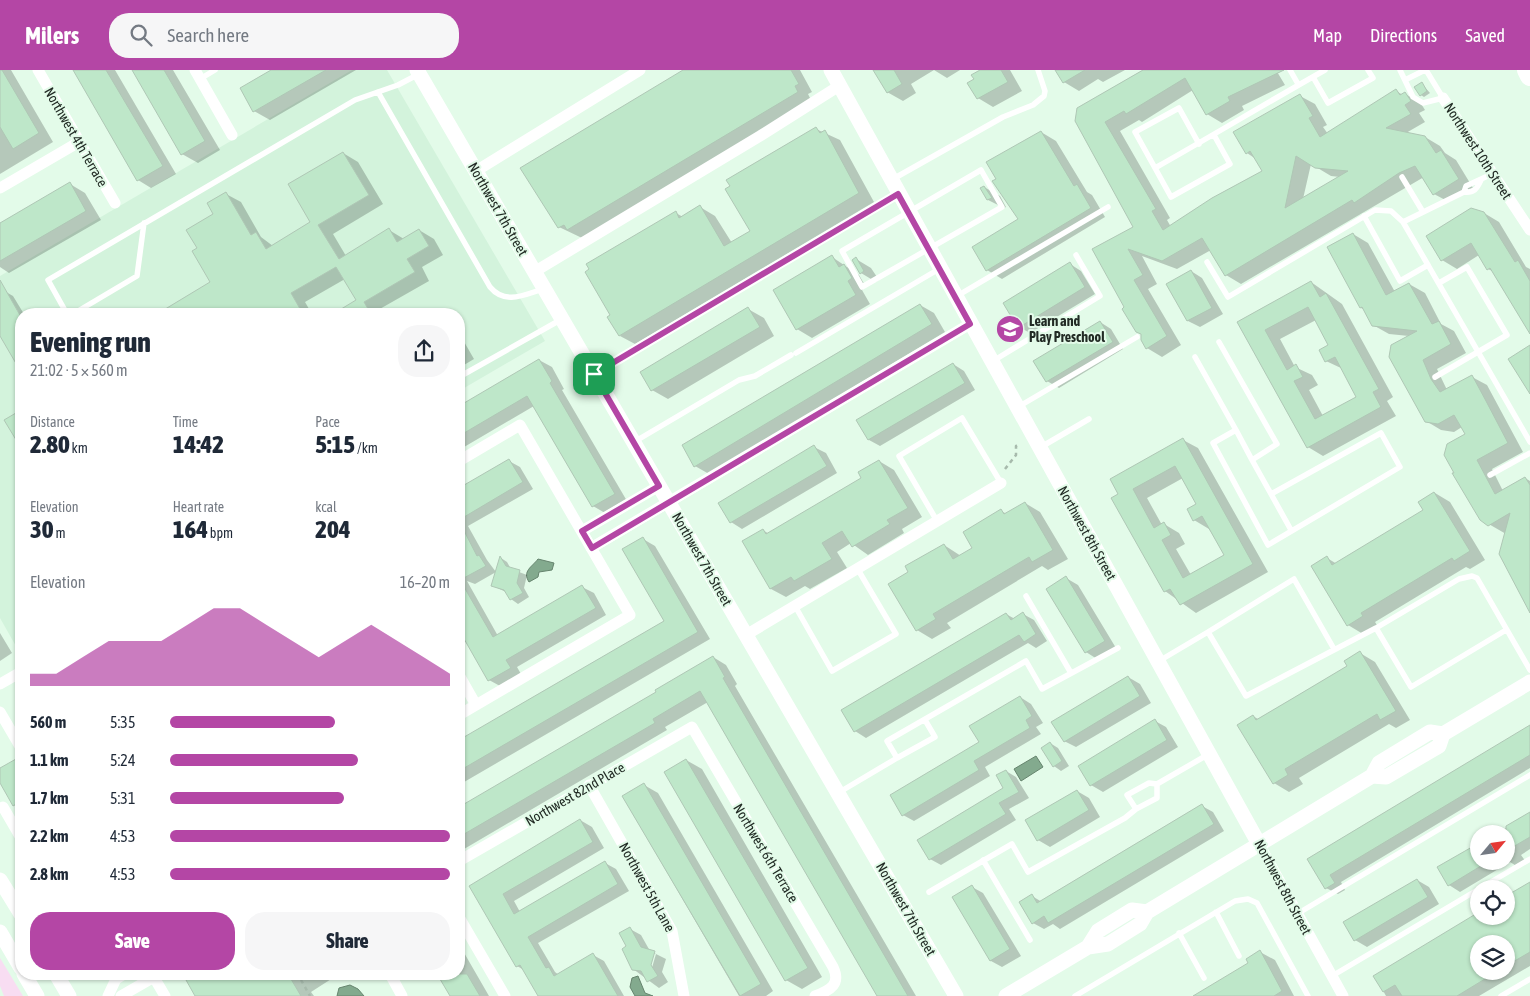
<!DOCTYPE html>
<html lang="en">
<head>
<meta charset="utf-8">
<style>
	:root { --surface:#fff; --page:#f6f6f7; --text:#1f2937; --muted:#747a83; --accent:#b446a5 }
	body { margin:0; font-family:"Asap Condensed",sans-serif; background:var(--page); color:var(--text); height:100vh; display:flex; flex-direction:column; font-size:19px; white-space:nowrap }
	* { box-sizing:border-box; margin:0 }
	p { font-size:16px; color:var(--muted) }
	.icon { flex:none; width:28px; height:28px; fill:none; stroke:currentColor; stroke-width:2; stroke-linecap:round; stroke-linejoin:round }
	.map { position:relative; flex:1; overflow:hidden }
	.drawer { position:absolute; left:15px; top:238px; width:450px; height:672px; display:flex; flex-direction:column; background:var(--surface); border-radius:20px; box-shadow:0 1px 4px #0004 }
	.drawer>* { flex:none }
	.needle { width:32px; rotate:61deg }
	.fabs { position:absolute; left:1470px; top:755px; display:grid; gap:10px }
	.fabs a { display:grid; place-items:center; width:45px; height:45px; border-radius:50%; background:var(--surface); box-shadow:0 1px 4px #0004; font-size:25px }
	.pin { position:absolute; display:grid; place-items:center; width:42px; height:42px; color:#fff; margin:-21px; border-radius:10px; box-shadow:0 2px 8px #0006 }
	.round { display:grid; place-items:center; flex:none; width:52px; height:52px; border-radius:20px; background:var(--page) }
	.headline { display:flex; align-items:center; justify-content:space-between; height:85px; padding:0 15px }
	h1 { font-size:28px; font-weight:800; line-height:38px }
	.metrics { display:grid; grid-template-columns:repeat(3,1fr); gap:8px; height:85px; padding:5px 15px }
	.metrics div { display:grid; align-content:center }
	.metrics b { font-size:25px; font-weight:800 }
	.metrics small { font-size:14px; font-weight:400 }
	.metrics p { font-size:14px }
	.chart { height:140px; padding:10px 15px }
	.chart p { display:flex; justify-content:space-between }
	.chart svg { width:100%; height:90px; margin-top:5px; fill:var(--accent); opacity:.7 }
	.button { display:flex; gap:10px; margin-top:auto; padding:10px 15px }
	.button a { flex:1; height:58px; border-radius:20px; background:var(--accent); color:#fff; font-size:20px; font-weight:800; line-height:58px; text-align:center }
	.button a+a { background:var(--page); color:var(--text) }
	ul { padding:0 15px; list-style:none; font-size:16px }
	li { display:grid; grid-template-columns:80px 60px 1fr; align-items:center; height:38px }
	li i { height:12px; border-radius:6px; background:var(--accent) }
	header { display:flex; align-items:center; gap:30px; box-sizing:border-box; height:70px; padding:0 25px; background:var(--accent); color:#fff }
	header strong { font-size:24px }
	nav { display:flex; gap:28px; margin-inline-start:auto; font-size:18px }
	.search { width:350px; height:45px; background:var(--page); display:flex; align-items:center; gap:12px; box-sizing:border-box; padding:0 18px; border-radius:20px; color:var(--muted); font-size:19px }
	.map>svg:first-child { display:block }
</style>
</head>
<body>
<header>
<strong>Milers</strong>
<div class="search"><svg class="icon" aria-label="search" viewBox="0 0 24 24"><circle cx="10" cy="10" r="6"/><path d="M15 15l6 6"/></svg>Search here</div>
<nav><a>Map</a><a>Directions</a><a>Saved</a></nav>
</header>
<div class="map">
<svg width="1530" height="926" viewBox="0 0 1530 926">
	<rect width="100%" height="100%" fill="#e3fbe9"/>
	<path fill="#d3f3dc" d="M352,0H387L545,271L459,321V244H21V576L17,578L0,548V206Z"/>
	<path fill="#f8ddf2" d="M0,888L23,926H4L0,916Z"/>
	<path fill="#83aa8e" stroke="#66846e" d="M538,489L554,493L552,500L539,502L538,507L529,512C522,501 532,497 538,489Z
		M1036,686L1043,697L1021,711L1014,699Z
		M638,906L645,923L653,926H635L630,917L632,908Z
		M350,915L358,919L364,926H337L339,918Z"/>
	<path fill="#0003" fill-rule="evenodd" d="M0,0H11L53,72L0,104Z
		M74,0H115L176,104L151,118L138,110Z
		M134,0H173L220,80L198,93L182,84Z
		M274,0H356L270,50L254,41L241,19Z
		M685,0H800L812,22L808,24L811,30L582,168L559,157L522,98Z
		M875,0H960L947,8L934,0L911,14L916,23L903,31L887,22Z
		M981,0H1010L1022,21L993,37L978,28L975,9Z
		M1056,0H1125L1103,12L1098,9L1079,21L1064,12Z
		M1143,0H1276L1285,15L1242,36L1244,40L1222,53L1207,44L1193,20L1142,52L1139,50L1120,61L1170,148L1167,150L1171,157L1264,102L1256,89L1247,83L1300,26L1315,34L1327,55L1323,57L1328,64L1396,21L1403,25L1405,24L1420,32L1425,40L1419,43L1425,52L1406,63L1425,67L1440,76L1445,83L1456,90L1473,118L1449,132L1434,124L1424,107L1241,214L1226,205L1211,180L1177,199L1142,186L1157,214L1148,219L1181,275L1162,287L1147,278L1142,264L1094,179L1134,158L1078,38ZM1311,94L1331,106L1340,107L1303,129Z
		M1422,14L1430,23L1424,27L1421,25Z
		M816,59L840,70L874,132L635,274L620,266L676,143L683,147L700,137L715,146L732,173L752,161Z
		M1041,62L1056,71L1087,122L1092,125L1105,147L1002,209L987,200L1020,150Z
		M343,83L358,92L383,134L333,164L346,186L389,160L404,169L419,160L434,169L443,185L422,197L429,211L378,240L380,244H335L358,231L345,209L305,232L312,244H159L212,213L198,178L226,124L241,132L261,167L273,176L312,153Z
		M70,114L85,123L101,150L9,203L0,197V155Z
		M984,117L1000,126L1006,137L1004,138L988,130L982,119Z
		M1484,143L1499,152L1526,197L1530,199V261L1494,202L1488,199L1479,185L1457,199L1442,190Z
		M1353,164L1368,173L1395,222L1409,214L1425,223L1441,254L1454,261L1466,283L1437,299L1447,320L1472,307L1487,315L1523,382L1492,399L1503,421L1525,408L1530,411V540L1506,464L1480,449L1455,403L1466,364L1462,357L1454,362L1441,360L1426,351L1409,266L1389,264L1373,255L1365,240L1361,238L1329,177Z
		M832,187L859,205L866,217L862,220L870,234L812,268L797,259Z
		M856,189L871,198L879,210L876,212L861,203Z
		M1070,194L1081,201L1095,224L1030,263L1019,257Z
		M1191,201L1202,208L1223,244L1200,257L1188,251L1168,214Z
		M1311,212L1342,234L1393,327L1387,331L1396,346L1323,386L1308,377L1239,252ZM1316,250L1330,276L1326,291L1343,299L1358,327L1323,346L1309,320L1318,315L1312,305L1295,297L1280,269Z
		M6,222L13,226L24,244H21V298L0,262V225Z
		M920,235L934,243L945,262L709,404L695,396Z
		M434,238L445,244H424Z
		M748,239L764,248L774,266L668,329L652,320Z
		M1100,252L1111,259L1123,279L1059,318L1047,311L1035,291Z
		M459,263L474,289L459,298Z
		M539,290L552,297L564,319L562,320L627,431L605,443L593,436L534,336L459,380V337Z
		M953,294L964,301L975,320L880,376L869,370L858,350Z
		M1183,370L1198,378L1268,502L1196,543L1165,521L1120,425ZM1183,408L1198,434L1194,450L1209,459L1226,485L1191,505L1176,479L1185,474L1179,463L1164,454L1162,455L1147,428Z
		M814,377L826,383L837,403L742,459L731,452Z
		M509,391L520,397L533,419L468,456L487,490L496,502L475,514L467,511L498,566L582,517L594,523L606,545L517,597L521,604L500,616L489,610L459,558V420Z
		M879,391L894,400L922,447L902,459L904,463L868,485L851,473L837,482L847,498L810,519L805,516L786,527L771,519L743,472L763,460L769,464L863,408Z
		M1435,423L1450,432L1485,490L1470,499L1466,497L1375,552L1377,555L1363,564L1348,555L1327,488L1337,494L1425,441Z
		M1025,433L1040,442L1068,489L1048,500L1042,496L947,553L951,558L932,569L917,560L910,502L944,475L961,486L974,478L1001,441L1007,444Z
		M643,469L655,476L710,569L459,715V672L665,551Z
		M501,488L507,492L511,499L527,505L524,518L529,527L518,534L511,529L506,522L493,516Z
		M1066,508L1078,515L1116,578L1097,589L1086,582Z
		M1006,544L1015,549L1023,544L1034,550L1047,571L1036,578L1028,573L866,668L855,661Z
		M0,563L12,583L0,591Z
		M1360,583L1375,592L1410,650L1396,658L1389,654L1299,708L1303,714L1289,722L1274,713L1253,646L1258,649L1348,596Z
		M713,587L726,595L737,614L735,616L916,926H879L708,632L665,657L667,660L459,782V739L658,622Z
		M1128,607L1140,614L1151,633L1076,677L1064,671Z
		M1020,627L1031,634L1043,653L1036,657L1041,664L985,697L990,706L914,751L903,745L980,673Z
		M1155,651L1166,657L1178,677L1103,722L1091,715L1080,696Z
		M1530,656V698L1341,812L1345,820L1338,824L1326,818L1309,789Z
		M1050,673L1058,678L1069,696L1061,701L1054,696Z
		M16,690L21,693V739L14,735L0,710V700Z
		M686,690L702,699L822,907L802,919L786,910Z
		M1006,701L1016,707L1029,728L1009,739L1016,750L941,795L930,789L1005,718Z
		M644,715L658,723L773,921L766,926H739L623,727Z
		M1077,721L1089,728L1100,747L1050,777L1038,770Z
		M1202,736L1213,742L1224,761L1060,859L1053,854L1044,859L1033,853L1032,826L1042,832Z
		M1530,744V779L1521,785L1526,792L1518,797L1510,792L1460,822L1449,815L1479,791H1506V764H1496Z
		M580,750L592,757L604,778L514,831L520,842L605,793L616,799L629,821L538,873L555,902L559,905L593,885L604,891L624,926H539L524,900L517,896L470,816Z
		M1417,810L1429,817L1439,834L1367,877L1355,870Z
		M1530,813V896L1479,926H1386L1375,906L1479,846H1506ZM1479,874H1506V901H1479Z
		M972,817L983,823L1021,886L1002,897L991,891L953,828Z
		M630,859L641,865L650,881L666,889L662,902L668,912L659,918L633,899ZM653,884H656L651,901L649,900Z
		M459,874L489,926H451L438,904H459Z
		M1260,882L1275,890L1294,926H1196L1250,894Z
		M200,904H339L311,922L314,926H196L188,910Z"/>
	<path fill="#bee7c9" stroke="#afc7b5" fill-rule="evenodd" d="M0,0H2L39,63L13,79L0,57Z
		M73,0H106L163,96L137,111Z
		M132,0H164L205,71L181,85Z
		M271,0H326L253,42L240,18Z
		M683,0H791L799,14L795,16L798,22L567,160L564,155L558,158L520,98Z
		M873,0H894L902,14L887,23Z
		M980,0H1001L1008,12L977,29L967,13L974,9L971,5Z
		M1055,0H1085L1063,13Z
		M1143,0H1284L1228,27L1230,31L1206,45L1185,8L1126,44L1124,41L1105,52L1156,139L1152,141L1163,160L1212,128L1262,101L1250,81L1246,84L1233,62L1300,24L1313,46L1309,48L1320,67L1396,19L1400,25L1405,22L1411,31L1405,35L1411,44L1386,58L1425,66L1436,83L1441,80L1459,109L1433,125L1415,96L1399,103L1354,133L1352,130L1225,206L1202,168L1162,191L1128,179L1143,205L1134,210L1167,266L1146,279L1141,270V264L1136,262L1122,239L1124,237L1092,179L1133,157L1075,51L1077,38ZM1296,86L1315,98L1348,101L1285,138Z
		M1422,12L1427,21L1420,26L1414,17Z
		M816,57L820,63L825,60L859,123L619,266L607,247L610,245L585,202L589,199L586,194L676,141L679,148L700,135L724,176L750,161L725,119L730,116L726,110Z
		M1041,61L1074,116L1077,114L1091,138L986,201L972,177L1018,149L992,111L996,109L986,92Z
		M343,82L369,125L318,155L339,189L389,158L397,172L419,159L429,176L407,189L415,202L364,232L371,244H333L356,230L336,197L291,223L303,244H157L210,212L192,181L197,178L186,160L213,144L207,133L226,122L251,165L256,162L266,179L310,152L288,114Z
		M70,112L86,141L0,191V153Z
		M984,116L992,128L987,130L980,118Z
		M1471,138L1484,142L1515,192L1518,190L1530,211V264L1490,198L1487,200L1471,173L1441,191L1426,166Z
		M1353,163L1386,225L1409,213L1432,254L1439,251L1451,274L1423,290L1431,309L1440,322L1472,305L1486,331L1508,373L1477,390L1495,424L1525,407L1530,415V543L1499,484L1510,443L1488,456L1480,450L1452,403H1454L1444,385L1447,374L1465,364L1454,345L1438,354L1425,352L1389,287L1391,275L1417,261L1372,256L1362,237L1360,238L1327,177Z
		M832,185L839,197L844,194L852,208L848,211L856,225L796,260L773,220Z
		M856,187L864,201L860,204L852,190Z
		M1070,192L1085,217L1018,258L1003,233Z
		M1191,200L1212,238L1187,251L1166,214Z
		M0,210L21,247V302L0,266Z
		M1311,211L1320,227L1326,223L1379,319L1373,322L1381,337L1307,378L1237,252ZM1308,237L1328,275L1319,280L1325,292L1335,287L1356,327L1315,349L1294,311L1303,307L1296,294L1287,300L1265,260Z
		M920,234L932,254L694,397L682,375Z
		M748,237L760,257L651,321L640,302Z
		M1100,251L1113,272L1046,312L1033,291Z
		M1530,275V324L1508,289Z
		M539,289L552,311L550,313L615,424L592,437L527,326L459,366V336Z
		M953,293L965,313L868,370L856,350Z
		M21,340V378L4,350Z
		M1183,368L1253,494L1180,535L1170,519L1164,522L1111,428L1118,424L1110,409ZM1175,396L1196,434L1187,439L1193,451L1202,446L1224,485L1183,508L1162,470L1171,465L1164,452L1154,458L1133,419Z
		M814,375L827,396L730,453L718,433Z
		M509,389L523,412L459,450V418Z
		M879,390L908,438L887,450L890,454L852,477L842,461L822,473L832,489L794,511L791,507L770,519L742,471L763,459L766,464L861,408L858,402Z
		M1434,422L1470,481L1454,491L1452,488L1361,543L1363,546L1347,556L1311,496L1327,486L1332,495L1423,440L1418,432Z
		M1025,432L1053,480L1032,492L1029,487L933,544L936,549L916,561L888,514L908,502L905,496L944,474L953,489L972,478L963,462L1001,439L1004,444Z
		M459,451L477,486L479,485L486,496L460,510L493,567L582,515L596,538L506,590L511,598L488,611L459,560Z
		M643,467L698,562L459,701V670L664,551L622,479Z
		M500,486L506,496L520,500L517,513L523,523L510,530L504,520L491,516Z
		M1066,506L1105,571L1085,583L1046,519Z
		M1023,542L1036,564L1024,572L1019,565L854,662L841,640L1006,543L1011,550Z
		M1360,581L1396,641L1380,650L1377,644L1285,699L1288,705L1273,714L1237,655L1253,645L1256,650L1295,627L1347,596L1344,591Z
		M713,586L725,607L723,608L908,926H877L700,621L653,649L655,653L459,767V737L656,622L655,620Z
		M1128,606L1140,626L1064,672L1051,652Z
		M1020,626L1032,646L1026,650L1030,658L974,691L979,700L902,746L890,725L979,672L969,656Z
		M1155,649L1167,670L1090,716L1078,696Z
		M1530,655V685L1330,805L1335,813L1325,819L1307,789Z
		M1050,672L1062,691L1053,697L1041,678Z
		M16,689L21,698V731L13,736L0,713V698Z
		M686,689L808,898L785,911L664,702Z
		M1006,700L1019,722L999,733L1006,744L929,790L917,770L1003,718L996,705Z
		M644,713L761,914L740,926L622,726Z
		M1077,720L1089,740L1037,771L1025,750Z
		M1202,734L1214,754L1048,853L1044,846L1032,854L1019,832L1032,824L1037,833Z
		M1530,742V767L1506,781V756Z
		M580,749L593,772L503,824L514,844L605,791L618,814L528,867L546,898L549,897L554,906L593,883L618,926H538L520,895L516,897L469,816Z
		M1479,773V791H1489L1448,816L1437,797Z
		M1417,809L1428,827L1354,871L1343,852Z
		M1530,812V882L1506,896V874H1479V901H1498L1457,926H1402L1395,915L1383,922L1373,906L1479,842V846H1506V826Z
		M972,815L1010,879L990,891L952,827Z
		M630,857L641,877L655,881L651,895L658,906L647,912L641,901L632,900L622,879L626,876L619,863Z
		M1260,880L1282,921L1274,926H1193L1248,893L1246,889Z
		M197,904H288L301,926H195L186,910Z
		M437,904H467L480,926H450Z"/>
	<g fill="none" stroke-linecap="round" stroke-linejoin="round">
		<path stroke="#a7baac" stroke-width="2.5" stroke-dasharray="4 4" stroke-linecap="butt" d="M1005,399L1016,385V376L1019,374
			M301,910L310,926"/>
		<path stroke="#fff" stroke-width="5.5" d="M1290,0L1298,14
			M1400,0L1413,27L1423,33L1443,28L1426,0
			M1313,7L1328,33L1373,8L1368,0
			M200,9L215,0
			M1405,10L1425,0
			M378,22L490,217C505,235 524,225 543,219
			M1199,74L1179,38L1135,62L1155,98C1212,66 1268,32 1325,0
			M1155,98L1171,127L1230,94L1214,65
			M981,100L1002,137L862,217L842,181Z
			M1402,107L1423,142
			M893,109L1003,47L1033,35L1044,26L1045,21L1038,0
			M1464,122L1466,116L1492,104
			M1364,146L1400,211L1428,195L1530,372
			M1403,152L1428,195
			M1207,192L1228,227L1375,140L1391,141L1403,152L1464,122C1474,123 1477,119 1481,110
			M957,226L1108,137
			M67,244L48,210L355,30L398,15L419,4
			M73,244L137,206L144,153
			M796,283L939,199
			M1195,287L1236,360L1213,373L1268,475L1400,397L1381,363L1271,424L1252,390L1277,374L1219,272
			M993,291L1100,226L1076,185
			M595,303L898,124
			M459,307L562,249
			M1435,307L1507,265L1467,197L1439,213
			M1018,337L1137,267
			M1236,360L1252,390
			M634,372L739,310L755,306L791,285
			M1041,377L1089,349
			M1490,405L1530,383
			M1271,424L1291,460
			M937,451L899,386L962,348L1001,413
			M1026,526L1071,603
			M795,536L832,601L896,564L857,498
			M1376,558L1411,617L1506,560
			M1208,562L1294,509L1334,579
			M1159,591L1208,562L1246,626L1376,558L1459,509L1472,506L1477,508L1530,600
			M897,688L935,667L925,650
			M1157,714L1209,684
			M838,723L897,688L887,671L1026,591L1042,619L1118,578
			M983,790L1030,870
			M1479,819L1530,789
			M929,822L1012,774L1028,802L1125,748L1136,739L1157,728V714L1149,713L1127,725L1136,739
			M1216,842L1239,886
			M1297,844L1530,705
			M1179,863L1204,908
			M1332,906L1479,819
			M1075,926L1235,831L1248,829L1257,833L1308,926
			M1501,926L1530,909"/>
		<path stroke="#fff" stroke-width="11" d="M38,0L115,133
			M195,0L232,65
			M1443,28L1530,160
			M476,101L640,0
			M0,118L79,72
			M534,202L760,66L839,16
			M459,391L520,355L630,545L459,645
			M582,461L659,416
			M591,478L970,254
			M746,565L1001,413
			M459,605L476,635
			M0,614L21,602
			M0,642L21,678
			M589,715L672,861L684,926
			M3,737L21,768
			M1259,774L1343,926
			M459,791L692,657L833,897C841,914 831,920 815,926
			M459,847L505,926
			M152,904L165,926
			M390,904L402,926
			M108,926L116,909L124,904
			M121,926L154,907"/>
		<path stroke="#fff" stroke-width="15" d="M417,0L956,926
			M831,0L1259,774
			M1443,664L1530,612
			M0,810L21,844
			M1147,842L1372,706L1379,693L1430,662L1443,664L1439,676L1386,707L1372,706
			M0,862L21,898
			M24,904L37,926
			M56,904L69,926
			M1006,926L1088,877L1108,874L1140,854L1147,842L1132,840L1098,861L1088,877"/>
		<path stroke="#fff" stroke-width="20" d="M1527,0L1530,6"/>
	</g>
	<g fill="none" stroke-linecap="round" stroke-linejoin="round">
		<defs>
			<path id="route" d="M898,124L970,254L592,478L582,461L659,416L594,304Z"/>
		</defs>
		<use href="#route" stroke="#fff" stroke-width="10"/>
		<use href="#route" stroke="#b446a5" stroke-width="6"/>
	</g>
	<defs>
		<symbol id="school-disc" viewBox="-11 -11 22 22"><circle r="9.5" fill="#b446a5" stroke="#e3fbe9"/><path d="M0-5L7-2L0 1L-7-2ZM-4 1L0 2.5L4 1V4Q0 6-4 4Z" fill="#fff"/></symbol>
	</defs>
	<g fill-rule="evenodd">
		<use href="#school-disc" x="994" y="243" width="32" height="32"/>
	</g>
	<g text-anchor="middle" stroke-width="4" stroke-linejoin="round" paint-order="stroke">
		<g font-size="14" fill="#222b25" stroke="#e3fbe9">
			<text transform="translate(76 67) rotate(60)" y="5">Northwest 4th Terrace</text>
			<text transform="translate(1478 81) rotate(57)" y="5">Northwest 10th Street</text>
			<text transform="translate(498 139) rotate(60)" y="5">Northwest 7th Street</text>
			<text transform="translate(1087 463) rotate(61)" y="5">Northwest 8th Street</text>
			<text transform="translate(702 489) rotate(60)" y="5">Northwest 7th Street</text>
			<text transform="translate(575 724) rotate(-30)" y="5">Northwest 82nd Place</text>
			<text transform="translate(766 783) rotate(59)" y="5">Northwest 6th Terrace</text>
			<text transform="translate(647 817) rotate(61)" y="5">Northwest 5th Lane</text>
			<text transform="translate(1283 817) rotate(62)" y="5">Northwest 8th Street</text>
			<text transform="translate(906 839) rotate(60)" y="5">Northwest 7th Street</text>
		</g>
		<g font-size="14" font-weight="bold" fill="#222b25" stroke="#e3fbe9" text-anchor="start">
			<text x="1029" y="256">Learn and<tspan x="1029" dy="16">Play Preschool</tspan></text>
		</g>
	</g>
</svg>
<div class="fabs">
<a><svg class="needle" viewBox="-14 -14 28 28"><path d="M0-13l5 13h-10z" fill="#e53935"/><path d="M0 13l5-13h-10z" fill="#747a83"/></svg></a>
<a><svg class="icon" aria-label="locate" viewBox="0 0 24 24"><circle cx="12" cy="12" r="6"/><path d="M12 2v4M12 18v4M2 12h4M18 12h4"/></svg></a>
<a><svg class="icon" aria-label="layers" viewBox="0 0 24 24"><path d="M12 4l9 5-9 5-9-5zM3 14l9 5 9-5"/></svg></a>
</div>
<div class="pin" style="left:594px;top:304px;background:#1e9e55"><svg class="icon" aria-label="arrive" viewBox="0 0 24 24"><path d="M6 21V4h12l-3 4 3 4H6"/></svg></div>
<section class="drawer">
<div class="headline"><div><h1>Evening run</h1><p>21:02 · 5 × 560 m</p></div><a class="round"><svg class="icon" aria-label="share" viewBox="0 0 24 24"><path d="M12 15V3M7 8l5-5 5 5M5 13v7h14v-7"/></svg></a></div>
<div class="metrics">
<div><p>Distance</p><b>2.80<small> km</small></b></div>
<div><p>Time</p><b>14:42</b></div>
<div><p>Pace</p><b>5:15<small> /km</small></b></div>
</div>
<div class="metrics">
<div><p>Elevation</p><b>30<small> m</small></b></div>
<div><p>Heart rate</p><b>164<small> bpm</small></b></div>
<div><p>kcal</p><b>204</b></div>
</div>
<div class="chart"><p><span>Elevation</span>16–20 m</p>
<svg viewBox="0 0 160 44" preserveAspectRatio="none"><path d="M0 44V38L10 38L20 30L30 22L40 22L50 22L60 14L70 6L80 6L90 14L100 22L110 30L120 22L130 14L140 22L150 30L160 38V44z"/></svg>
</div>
<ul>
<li><b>560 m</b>5:35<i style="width:59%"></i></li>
<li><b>1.1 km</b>5:24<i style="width:67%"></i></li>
<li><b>1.7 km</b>5:31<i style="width:62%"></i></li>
<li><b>2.2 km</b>4:53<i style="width:100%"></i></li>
<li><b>2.8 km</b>4:53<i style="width:100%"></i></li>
</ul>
<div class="button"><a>Save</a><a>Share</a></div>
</section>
</div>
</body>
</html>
